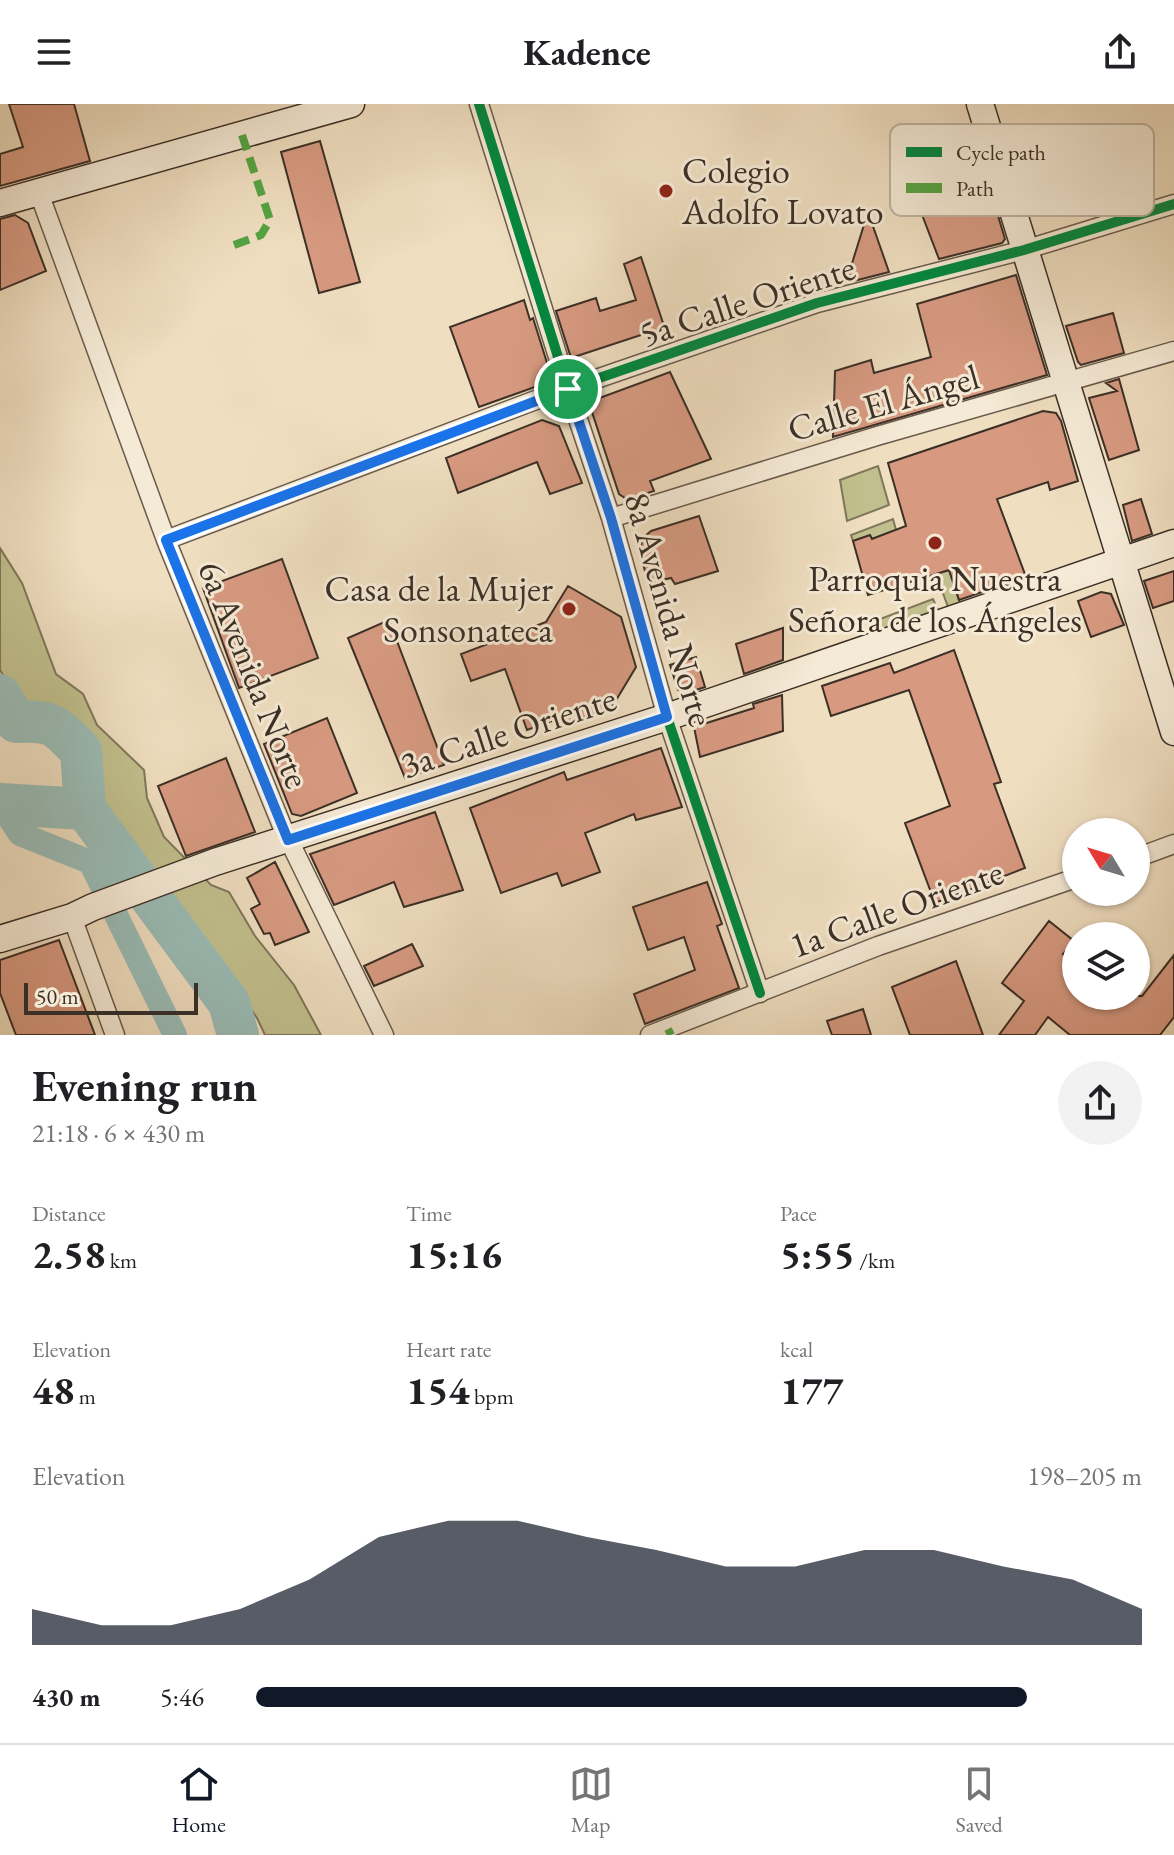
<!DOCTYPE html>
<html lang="en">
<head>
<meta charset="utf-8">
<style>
	:root { --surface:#fff; --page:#f2f2f2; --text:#202124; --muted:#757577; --line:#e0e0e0; --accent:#111827 }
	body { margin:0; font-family:"EB Garamond",serif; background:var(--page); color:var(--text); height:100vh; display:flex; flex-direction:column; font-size:30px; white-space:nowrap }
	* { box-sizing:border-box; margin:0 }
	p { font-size:26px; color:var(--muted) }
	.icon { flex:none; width:44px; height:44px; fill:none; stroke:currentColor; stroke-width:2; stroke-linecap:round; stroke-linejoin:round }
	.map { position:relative; height:931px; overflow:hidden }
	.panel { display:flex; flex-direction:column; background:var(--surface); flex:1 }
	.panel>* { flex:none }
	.needle { width:52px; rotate:308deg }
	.fabs { position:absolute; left:1062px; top:714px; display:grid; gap:16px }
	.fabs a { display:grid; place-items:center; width:88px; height:88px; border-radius:50%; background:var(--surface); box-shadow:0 2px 6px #0004; font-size:40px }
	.scale { position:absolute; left:24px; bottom:20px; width:174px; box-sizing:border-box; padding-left:8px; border:4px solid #3c2f26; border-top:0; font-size:22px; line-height:28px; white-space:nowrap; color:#3c2f26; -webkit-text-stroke:6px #f5ead6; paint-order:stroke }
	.pin { position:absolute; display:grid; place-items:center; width:68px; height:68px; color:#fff; margin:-34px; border:4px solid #fff; border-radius:50%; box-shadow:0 2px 8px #0007 }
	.round { display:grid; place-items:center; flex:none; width:84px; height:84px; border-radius:42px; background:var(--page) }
	.headline { display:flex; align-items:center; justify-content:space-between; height:136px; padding:0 32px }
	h1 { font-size:44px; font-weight:700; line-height:60px }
	.figures { display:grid; grid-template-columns:repeat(3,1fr); gap:12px; height:136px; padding:8px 32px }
	.figures div { display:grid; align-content:center }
	.figures b { font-size:40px; font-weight:700 }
	.figures small { font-size:22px; font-weight:400 }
	.figures p { font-size:22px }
	.chart { height:224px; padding:16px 32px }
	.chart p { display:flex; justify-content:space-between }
	.chart svg { width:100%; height:144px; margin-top:8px; fill:var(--accent); opacity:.7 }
	ul { padding:0 32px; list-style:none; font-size:26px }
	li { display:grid; grid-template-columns:128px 96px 1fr; align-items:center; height:60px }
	li i { height:20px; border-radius:10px; background:var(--accent) }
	header { display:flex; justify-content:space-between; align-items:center; height:104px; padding:0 32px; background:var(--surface); font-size:36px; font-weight:700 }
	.menu { display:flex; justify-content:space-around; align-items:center; height:112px; border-top:2px solid var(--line); background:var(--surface); font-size:22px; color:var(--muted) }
	.menu a { display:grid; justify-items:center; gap:4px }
	.menu .active { color:var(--accent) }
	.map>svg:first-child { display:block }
</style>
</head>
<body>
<header><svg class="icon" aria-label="menu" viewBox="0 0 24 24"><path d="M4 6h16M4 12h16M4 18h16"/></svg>Kadence<svg class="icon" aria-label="share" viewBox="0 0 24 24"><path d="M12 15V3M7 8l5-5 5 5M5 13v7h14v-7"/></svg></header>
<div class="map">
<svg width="1174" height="931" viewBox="0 0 1174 931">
	<rect width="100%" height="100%" fill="#efdec0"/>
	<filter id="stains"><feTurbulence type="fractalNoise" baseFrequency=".0025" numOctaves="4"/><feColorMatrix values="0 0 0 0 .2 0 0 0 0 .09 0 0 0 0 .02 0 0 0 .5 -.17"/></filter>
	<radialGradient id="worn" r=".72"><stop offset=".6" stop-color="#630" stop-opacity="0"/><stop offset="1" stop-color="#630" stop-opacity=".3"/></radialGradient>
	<path fill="#c1bf8d" stroke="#7e775a" stroke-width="2" d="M878,362L889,401L847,417L840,376Z
		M893,415L896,426L872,435L870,432L853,437L851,431Z
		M0,444L22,479L56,570L83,590L97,621L144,666L147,694L164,733L211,781L229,788L255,832L294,881L321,931H265L257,914L224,867L181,811L131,752L100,705L96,684L97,654L77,625L51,607L31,601L14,590L0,566Z
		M949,466L960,499L948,503L936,470Z
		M933,495L938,507L875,529L872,518Z"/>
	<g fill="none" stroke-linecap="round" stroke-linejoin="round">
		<path stroke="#9abcb6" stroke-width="24" d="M0,700L20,730L90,758L175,931"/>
		<path stroke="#9abcb6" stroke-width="42" d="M0,591L16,618C54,616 55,621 81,647L85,705L229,899L238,931
			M0,700L85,705"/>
	</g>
	<path fill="#d79a81" stroke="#3c2f26" stroke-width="2" d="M9,0H74L90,57L0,82V50L23,43Z
		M320,37L360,178L319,189L281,48Z
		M982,59L1005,135L1002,139L939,155L911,82Z
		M868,108L889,168L850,178L849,169Z
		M15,111L28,119L46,167L0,186V115Z
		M641,153L666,228L649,234L647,229L571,254L556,207L596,194L600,207L636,196L624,160Z
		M1016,171L1047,271L833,333L835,267L871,256L874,269L931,253L917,200Z
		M524,196L530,216L533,214L548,262L544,263L549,278L479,303L450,223Z
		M1113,209L1124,249L1081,261L1078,258L1066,222Z
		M670,268L711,355L650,377L654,387L630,395L625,394L619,390L591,305L594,296Z
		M1119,275L1139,346L1109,356L1089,294L1117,287L1106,279Z
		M1043,307L1056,309L1061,317L1078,377L1050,386L1048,378L997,395L1026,473L959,496L949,466L868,491L853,437L870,431L872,435L906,422L888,359Z
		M542,316L559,322L582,379L550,390L537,358L458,389L446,354Z
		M1141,395L1152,430L1132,437L1123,401Z
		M699,412L718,467L675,480L671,474L649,479L639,448L643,434L651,427Z
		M282,455L318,554L239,584L203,484Z
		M1174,467V497L1153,504L1144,477Z
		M568,482L621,513L636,563L612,603L565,620L563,613L527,626L505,565L471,577L461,550L546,518Z
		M1101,488L1111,490L1124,521L1091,533L1078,497Z
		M389,516L444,661L405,674L348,534Z
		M783,524V556L744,570L736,540Z
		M954,546L1001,678L994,680L1025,764L935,799L905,719L950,702L909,586L831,612L822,582L890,559L894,569Z
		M696,553L705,583L687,589L678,586L670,561Z
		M782,591L783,627L700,653L694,623L754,604L753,600Z
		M327,614L357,689L301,712L292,710L264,640Z
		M661,644L682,703L636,716L634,710L585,729L600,768L562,782L557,769L501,789L470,704L564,668L567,676Z
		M226,654L255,728L186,752L158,682Z
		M435,708L463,786L404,803L394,778L334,801L310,750Z
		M275,758L309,828L275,841L270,829L264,830L251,805L260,800L247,774Z
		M707,778L722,820L717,822L739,884L645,920L634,890L695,866L684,833L648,846L633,803Z
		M1049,817L1074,837L1063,850L1076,859V892H1142L1174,851V913L1160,931H1070L1048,913L1035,931H999L1024,897L1002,879Z
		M59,836L95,931H16L0,889V856Z
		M412,840L423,862L374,882L364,862Z
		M956,857L983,931H910L892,883Z
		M863,905L871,931H832L827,917Z"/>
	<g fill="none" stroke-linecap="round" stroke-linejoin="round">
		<defs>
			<path id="street" d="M479,0L568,285L611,414L667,613L760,889
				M39,89L166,436L282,722L384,931
				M611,414L877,332L1174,247
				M166,436L541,294L817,199L1024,146L1174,100
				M1136,754L1174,740
				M72,813L115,931
				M650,931L878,842L1076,774"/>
			<path id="secondary" d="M980,0L1174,628
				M0,99L351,0
				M0,835L72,813L93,803L215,758L667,613L1174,439"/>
		</defs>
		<use href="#street" stroke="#695b4c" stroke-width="21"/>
		<use href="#secondary" stroke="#3c2f26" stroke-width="29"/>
		<use href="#street" stroke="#f5ead6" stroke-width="18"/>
		<use href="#secondary" stroke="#f5ead6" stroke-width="26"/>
		<path stroke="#54a442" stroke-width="8" stroke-dasharray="16 8" stroke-linecap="butt" d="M234,141L261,131L270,116L242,31
			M668,925L671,931"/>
		<defs>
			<path id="cycleway" d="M479,0L568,285L611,414L667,613L760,889
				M166,436L541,294L817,199L1024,146L1174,100"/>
		</defs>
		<use href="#cycleway" stroke="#f5ead6" stroke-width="15"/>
		<use href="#cycleway" stroke="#00873e" stroke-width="10"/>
	</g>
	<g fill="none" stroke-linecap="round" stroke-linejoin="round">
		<defs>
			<path id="route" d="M568,285L611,414L667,613L288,736L166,436Z"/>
		</defs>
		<use href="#route" stroke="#fff" stroke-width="16"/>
		<use href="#route" stroke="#1a73e8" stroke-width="10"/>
	</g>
	<g fill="#8f2418" stroke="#f5ead6" stroke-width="3">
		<circle cx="666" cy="87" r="8"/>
		<circle cx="935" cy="439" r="8"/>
		<circle cx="569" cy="505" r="8"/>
	</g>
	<g text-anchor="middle" stroke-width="6" stroke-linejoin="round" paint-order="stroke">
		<g font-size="36" fill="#3c2f26" stroke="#f5ead6" text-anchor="start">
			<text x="682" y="79">Colegio<tspan x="682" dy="41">Adolfo Lovato</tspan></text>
			<text x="935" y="487" text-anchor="middle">Parroquia Nuestra<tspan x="935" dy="41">Señora de los Ángeles</tspan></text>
			<text x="553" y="497" text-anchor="end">Casa de la Mujer<tspan x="553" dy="41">Sonsonateca</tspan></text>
		</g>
		<g font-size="36" fill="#3c2f26" stroke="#f5ead6">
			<text transform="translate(747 196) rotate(-18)" y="13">5a Calle Oriente</text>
			<text transform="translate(883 298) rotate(-16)" y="13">Calle El Ángel</text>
			<text transform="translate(670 505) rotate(74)" y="13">8a Avenida Norte</text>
			<text transform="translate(255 570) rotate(68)" y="13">6a Avenida Norte</text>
			<text transform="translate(508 627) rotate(-18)" y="13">3a Calle Oriente</text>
			<text transform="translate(896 804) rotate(-20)" y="13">1a Calle Oriente</text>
		</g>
	</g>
	<rect x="890" y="20" width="264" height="92" rx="12" fill="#f5ead6" stroke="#beb2a1" stroke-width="2"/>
	<rect x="906" y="43" width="36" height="10" fill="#00873e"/>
	<rect x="906" y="79" width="36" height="10" fill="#54a442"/>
	<g font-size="22" fill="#3c2f26">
		<text x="956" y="56">Cycle path</text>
		<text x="956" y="92">Path</text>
	</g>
	<rect width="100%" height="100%" filter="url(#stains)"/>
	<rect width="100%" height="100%" fill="url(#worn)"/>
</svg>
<div class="fabs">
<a><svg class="needle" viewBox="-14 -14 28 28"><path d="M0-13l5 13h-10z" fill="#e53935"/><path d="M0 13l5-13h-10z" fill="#757577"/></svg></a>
<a><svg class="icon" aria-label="layers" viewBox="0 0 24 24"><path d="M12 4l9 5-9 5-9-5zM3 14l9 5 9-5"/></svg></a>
</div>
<div class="scale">50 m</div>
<div class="pin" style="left:568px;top:285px;background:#1e9e55"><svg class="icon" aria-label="arrive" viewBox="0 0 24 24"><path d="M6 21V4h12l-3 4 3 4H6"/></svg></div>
</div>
<section class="panel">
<div class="headline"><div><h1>Evening run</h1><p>21:18 · 6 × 430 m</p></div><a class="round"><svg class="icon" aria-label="share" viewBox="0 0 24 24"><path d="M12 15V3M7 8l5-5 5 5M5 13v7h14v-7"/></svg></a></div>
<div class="figures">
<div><p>Distance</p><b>2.58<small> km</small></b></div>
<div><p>Time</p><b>15:16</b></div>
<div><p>Pace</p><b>5:55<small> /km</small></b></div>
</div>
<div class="figures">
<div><p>Elevation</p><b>48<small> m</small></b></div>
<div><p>Heart rate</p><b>154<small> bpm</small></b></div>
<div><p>kcal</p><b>177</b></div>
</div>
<div class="chart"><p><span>Elevation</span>198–205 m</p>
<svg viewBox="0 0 160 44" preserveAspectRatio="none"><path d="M0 44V33L10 38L20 38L30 33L40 24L50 11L60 6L70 6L80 11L90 15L100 20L110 20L120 15L130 15L140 20L150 24L160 33V44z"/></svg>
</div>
<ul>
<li><b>430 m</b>5:46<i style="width:87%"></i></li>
</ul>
</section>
<nav class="menu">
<a class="active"><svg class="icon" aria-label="home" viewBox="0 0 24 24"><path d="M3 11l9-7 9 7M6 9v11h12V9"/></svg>Home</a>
<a><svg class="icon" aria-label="map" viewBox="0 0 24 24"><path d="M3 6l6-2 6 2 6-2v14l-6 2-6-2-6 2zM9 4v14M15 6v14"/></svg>Map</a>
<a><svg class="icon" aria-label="saved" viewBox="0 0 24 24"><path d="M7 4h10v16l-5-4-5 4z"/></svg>Saved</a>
</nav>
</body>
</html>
